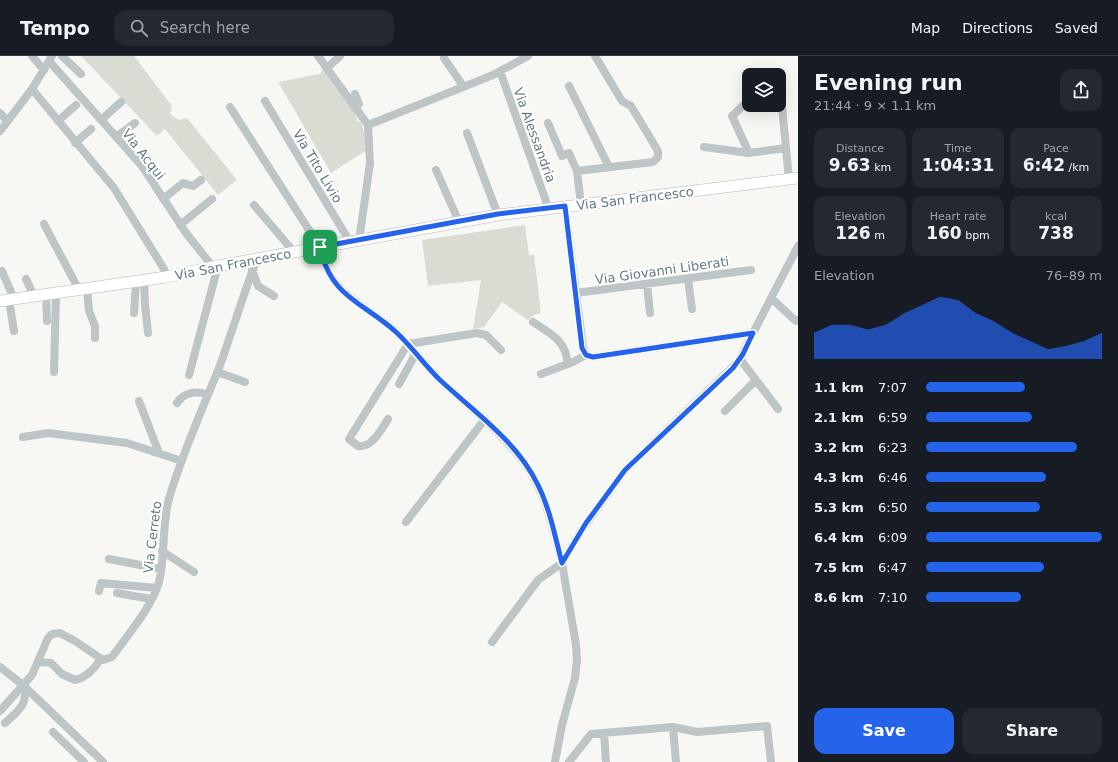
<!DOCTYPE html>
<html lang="en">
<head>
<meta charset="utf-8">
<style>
	:root { --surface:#171b24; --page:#242831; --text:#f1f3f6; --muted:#9ea1a6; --line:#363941; --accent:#2563eb }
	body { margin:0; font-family:"DejaVu Sans",sans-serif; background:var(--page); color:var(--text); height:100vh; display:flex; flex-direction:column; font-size:15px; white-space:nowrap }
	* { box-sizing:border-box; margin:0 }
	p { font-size:13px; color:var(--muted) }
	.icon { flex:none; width:22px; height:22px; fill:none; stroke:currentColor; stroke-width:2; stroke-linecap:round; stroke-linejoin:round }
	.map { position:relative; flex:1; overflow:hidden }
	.drawer { display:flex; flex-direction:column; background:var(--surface); width:320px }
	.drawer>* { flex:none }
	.buttons { position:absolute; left:742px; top:12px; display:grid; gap:8px }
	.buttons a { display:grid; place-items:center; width:44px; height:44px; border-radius:8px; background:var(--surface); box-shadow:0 4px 16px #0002; font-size:20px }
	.pin { position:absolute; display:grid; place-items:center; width:34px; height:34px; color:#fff; margin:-17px; border-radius:8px; box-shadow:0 2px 6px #0006 }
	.round { display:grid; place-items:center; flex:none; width:42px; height:42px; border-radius:12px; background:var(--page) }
	.headline { display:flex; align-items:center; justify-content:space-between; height:68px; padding:0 16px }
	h1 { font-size:22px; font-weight:800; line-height:30px }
	.figures { display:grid; grid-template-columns:repeat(3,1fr); gap:6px; height:68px; padding:4px 16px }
	.figures div { display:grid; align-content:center; border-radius:10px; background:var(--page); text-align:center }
	.figures b { font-size:17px; font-weight:800 }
	.figures small { font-size:11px; font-weight:400 }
	.figures p { font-size:11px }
	.chart { height:112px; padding:8px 16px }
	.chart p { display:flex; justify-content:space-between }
	.chart svg { width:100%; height:72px; margin-top:4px; fill:var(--accent); opacity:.7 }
	.primary-button { display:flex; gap:8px; margin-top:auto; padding:8px 16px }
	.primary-button a { flex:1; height:46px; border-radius:12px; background:var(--accent); color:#fff; font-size:16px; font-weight:800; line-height:46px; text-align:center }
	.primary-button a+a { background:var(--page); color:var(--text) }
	ul { padding:0 16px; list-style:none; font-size:13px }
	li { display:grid; grid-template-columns:64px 48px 1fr; align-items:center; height:30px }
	li i { height:10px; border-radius:5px; background:var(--accent) }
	header { display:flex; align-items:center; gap:24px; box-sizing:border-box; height:56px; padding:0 20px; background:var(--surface); border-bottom:1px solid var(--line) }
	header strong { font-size:19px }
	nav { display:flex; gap:22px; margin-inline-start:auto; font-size:14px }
	.search { width:280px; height:36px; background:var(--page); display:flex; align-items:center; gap:10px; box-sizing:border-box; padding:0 14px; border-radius:12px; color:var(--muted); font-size:15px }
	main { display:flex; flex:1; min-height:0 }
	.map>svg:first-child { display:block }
</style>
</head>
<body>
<header>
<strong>Tempo</strong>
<div class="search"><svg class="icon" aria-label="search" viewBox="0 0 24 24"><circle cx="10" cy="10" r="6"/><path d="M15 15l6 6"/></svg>Search here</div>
<nav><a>Map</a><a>Directions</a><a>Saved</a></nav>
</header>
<main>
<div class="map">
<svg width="798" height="706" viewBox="0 0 798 706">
	<rect width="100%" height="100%" fill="#f7f7f4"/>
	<path fill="#d9dcd3" d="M81,0H134L172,50L170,58L179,64L187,62L237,124L218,139L165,73L157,80Z
		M324,11L355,55L357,65L361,66L367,86V94L331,117L278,26L320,18Z
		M525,169L529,199H534L541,257L534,259L528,264L502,246L484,271L473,273L481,224L428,230L422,184Z"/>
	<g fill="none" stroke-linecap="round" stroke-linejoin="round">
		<defs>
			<path id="major" d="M0,245L166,221L218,210L498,159L798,122"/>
		</defs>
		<use href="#major" stroke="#afb8ba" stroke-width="12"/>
		<path stroke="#bec5c7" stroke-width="8" d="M32,0L44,14
			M62,0L81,18
			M318,0L368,69L370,107L359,185
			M444,2L463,30
			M49,5L142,110L186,177L213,211
			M327,12L340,0
			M500,15L548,151
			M779,20L789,123
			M569,30L609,111
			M32,33L114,132L164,213L166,221
			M265,45L350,186
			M748,45L732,60L749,97
			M230,51L320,191C330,241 364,246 396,276C412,291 424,308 439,323C469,351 501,375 525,408C546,437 553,473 562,507L538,524L492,586
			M355,51L359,48L355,38
			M0,57L7,65
			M101,64L121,46
			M58,65L76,49
			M548,67L562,100L569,97L577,115
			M368,69L493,19L528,0
			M0,75L32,33L52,0
			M467,77L498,159
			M116,81L135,67
			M75,87L91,73
			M704,91L749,97L786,92
			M436,114L459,166
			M163,143L183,127L193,130L201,124
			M254,149L294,196
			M581,149L577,115L653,106L658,101V95L631,50L622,45L595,0
			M565,151L583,291L586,299
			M44,168L79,234
			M180,169L212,143
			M252,214L258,230L274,240
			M2,215L14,243
			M26,223L34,240
			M688,223L692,253
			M144,224L145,249L148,277
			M647,228L650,257
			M87,232L89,255L95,270V282
			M576,237L751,214
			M46,238L47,265
			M771,242L796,265L798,264
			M9,244L14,275
			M134,257L136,225
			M533,266C552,279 565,283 568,308
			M586,299L593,301L753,277
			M740,303L778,353
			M54,316L56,237
			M217,316L245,326
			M541,318L573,306L586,299
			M189,319L218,210
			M399,328L416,297
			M139,345L159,397
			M177,347C184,336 196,335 207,338
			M725,355L756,324
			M388,363C381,374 372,392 358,390L349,383L408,288L477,277L486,279L501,294
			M23,381L48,377L127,387L182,405
			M406,466L485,363
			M162,495L194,516
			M109,503L161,513
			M99,535L101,527L157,532
			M117,537L151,543
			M39,606L51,607L62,618L75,624C85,622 96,612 100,603
			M0,611L23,629L103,706
			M0,655L32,619L48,582L52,578L60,577L75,585L103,604L112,601C127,580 152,551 159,526C166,498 161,468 170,439C183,396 202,354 219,312C232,276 243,239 257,203
			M5,667C17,656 29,648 24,630
			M673,671L676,706
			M53,676L84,706
			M604,677L606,706
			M555,706L562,669L575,622L577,604L576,589L562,507L581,475L625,414L738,306L798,190
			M569,706L591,678L673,671L697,676L767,670L771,706"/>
		<use href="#major" stroke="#fff" stroke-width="11"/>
	</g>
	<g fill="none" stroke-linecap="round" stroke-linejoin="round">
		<defs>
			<path id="route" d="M565,150L582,292L586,299L593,301L753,277L743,298L733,312L625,414L586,467L562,507C555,481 550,453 538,429C516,384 474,356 439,323C424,308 412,291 396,276C363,246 330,241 320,191L498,158Z"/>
		</defs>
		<use href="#route" stroke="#fff" stroke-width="8"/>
		<use href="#route" stroke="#2563eb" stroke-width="5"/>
	</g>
	<g text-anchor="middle" stroke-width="4" stroke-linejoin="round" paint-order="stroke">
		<g font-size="13" fill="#627b80" stroke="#fff">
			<text transform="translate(535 79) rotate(70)" y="5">Via Alessandria</text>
			<text transform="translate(144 98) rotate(52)" y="5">Via Acqui</text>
			<text transform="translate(318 110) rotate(59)" y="5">Via Tito Livio</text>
			<text transform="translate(635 142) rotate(-7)" y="5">Via San Francesco</text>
			<text transform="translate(233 208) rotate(-11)" y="5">Via San Francesco</text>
			<text transform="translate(662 214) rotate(-8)" y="5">Via Giovanni Liberati</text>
			<text transform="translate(152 481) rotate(-83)" y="5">Via Cerreto</text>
		</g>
	</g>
</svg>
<div class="buttons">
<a><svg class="icon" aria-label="layers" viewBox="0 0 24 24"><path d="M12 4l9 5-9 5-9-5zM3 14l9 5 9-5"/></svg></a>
</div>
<div class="pin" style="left:320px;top:191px;background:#1e9e55"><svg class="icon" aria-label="arrive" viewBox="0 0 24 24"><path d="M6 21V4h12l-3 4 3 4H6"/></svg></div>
</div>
<section class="drawer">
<div class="headline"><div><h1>Evening run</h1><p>21:44 · 9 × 1.1 km</p></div><a class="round"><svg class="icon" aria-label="share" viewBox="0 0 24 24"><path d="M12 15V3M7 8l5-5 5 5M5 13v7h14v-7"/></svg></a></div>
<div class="figures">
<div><p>Distance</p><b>9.63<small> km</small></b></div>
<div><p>Time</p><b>1:04:31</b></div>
<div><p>Pace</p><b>6:42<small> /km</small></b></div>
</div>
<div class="figures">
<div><p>Elevation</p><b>126<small> m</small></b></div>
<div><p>Heart rate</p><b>160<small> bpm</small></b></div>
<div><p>kcal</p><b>738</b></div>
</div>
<div class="chart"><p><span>Elevation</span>76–89 m</p>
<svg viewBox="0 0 160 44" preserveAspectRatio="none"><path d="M0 44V28L10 23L20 23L30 26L40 23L50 16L60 11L70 6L80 8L90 16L100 21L110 28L120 33L130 38L140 36L150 33L160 28V44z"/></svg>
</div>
<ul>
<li><b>1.1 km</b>7:07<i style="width:56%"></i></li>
<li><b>2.1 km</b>6:59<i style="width:60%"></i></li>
<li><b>3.2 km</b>6:23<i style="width:86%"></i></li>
<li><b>4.3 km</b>6:46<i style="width:68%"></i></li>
<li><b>5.3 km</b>6:50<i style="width:65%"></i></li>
<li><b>6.4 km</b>6:09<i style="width:100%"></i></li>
<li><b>7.5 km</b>6:47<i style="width:67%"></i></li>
<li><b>8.6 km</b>7:10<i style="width:54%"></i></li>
</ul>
<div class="primary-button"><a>Save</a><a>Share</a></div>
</section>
</main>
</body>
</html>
